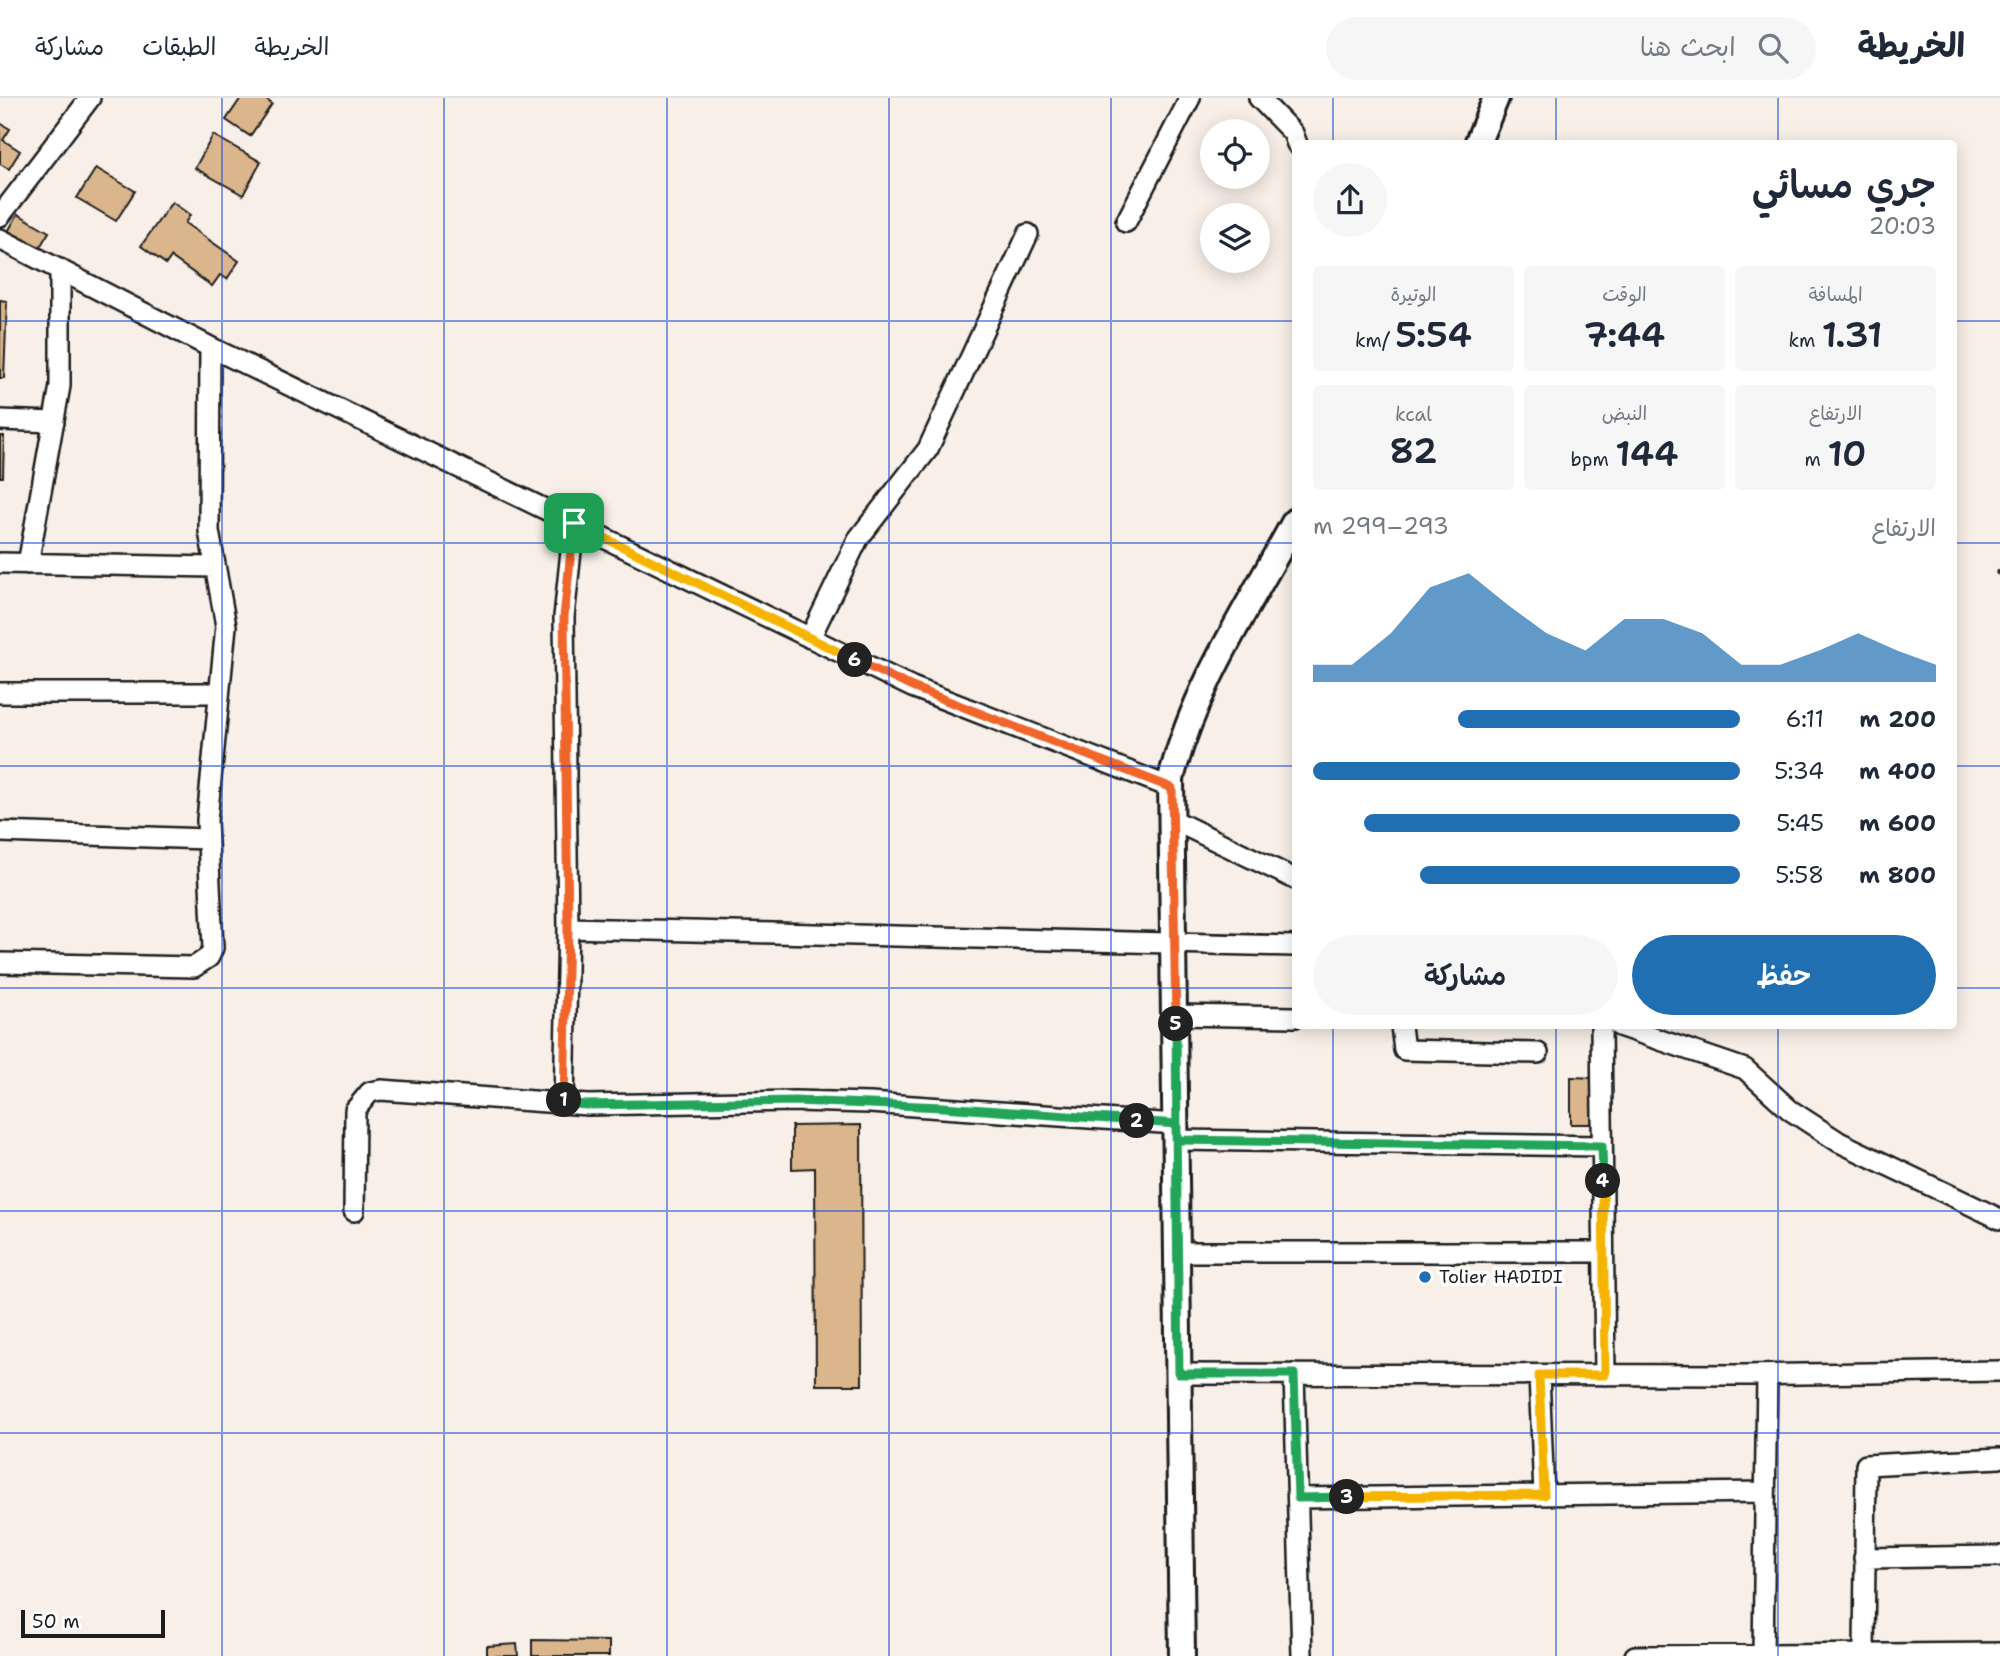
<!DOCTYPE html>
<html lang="ar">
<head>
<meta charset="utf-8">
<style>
	:root { --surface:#fff; --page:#f6f6f7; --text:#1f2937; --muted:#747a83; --line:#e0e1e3; --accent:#1f6fb2 }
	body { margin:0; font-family:"Shantell Sans","Playpen Sans Arabic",sans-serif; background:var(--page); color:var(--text); direction:rtl; height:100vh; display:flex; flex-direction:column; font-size:26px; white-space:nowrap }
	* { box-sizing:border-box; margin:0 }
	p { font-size:23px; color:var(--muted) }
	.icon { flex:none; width:38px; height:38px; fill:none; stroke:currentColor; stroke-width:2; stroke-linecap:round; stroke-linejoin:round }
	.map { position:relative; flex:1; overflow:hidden; direction:ltr }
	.panel { position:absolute; left:1292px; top:42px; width:665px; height:889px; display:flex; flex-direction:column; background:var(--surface); border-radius:7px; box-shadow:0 4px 18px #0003; direction:rtl }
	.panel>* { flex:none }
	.buttons { position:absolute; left:1200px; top:21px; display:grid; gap:14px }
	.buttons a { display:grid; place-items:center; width:70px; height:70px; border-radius:50%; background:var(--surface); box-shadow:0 4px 18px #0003; font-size:35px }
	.scale { position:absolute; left:21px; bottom:18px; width:144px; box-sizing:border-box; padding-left:7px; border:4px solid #1c1c1c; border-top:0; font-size:19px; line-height:24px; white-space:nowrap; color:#1c1c1c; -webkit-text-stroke:5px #fff; paint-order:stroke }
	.pin { position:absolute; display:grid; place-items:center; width:60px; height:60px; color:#fff; margin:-30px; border-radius:14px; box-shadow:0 4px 10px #0006 }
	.km { position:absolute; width:35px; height:35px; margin:-18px; border-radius:50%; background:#222; color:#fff; font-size:19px; line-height:35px; text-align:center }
	.round { display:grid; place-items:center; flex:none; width:74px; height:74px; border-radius:37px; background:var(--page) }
	.summary { display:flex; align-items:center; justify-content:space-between; height:119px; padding:0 21px }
	h1 { font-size:38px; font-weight:600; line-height:52px }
	.metrics { display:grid; grid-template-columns:repeat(3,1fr); gap:10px; height:119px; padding:7px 21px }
	.metrics div { display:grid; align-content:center; border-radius:7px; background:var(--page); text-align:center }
	.metrics b { font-size:35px; font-weight:600 }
	.metrics small { font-size:19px; font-weight:400 }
	.metrics p { font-size:19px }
	.chart { height:196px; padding:14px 21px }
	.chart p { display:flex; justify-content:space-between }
	.chart svg { width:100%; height:126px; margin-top:7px; fill:var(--accent); opacity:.7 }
	.primary-button { display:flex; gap:14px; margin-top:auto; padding:14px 21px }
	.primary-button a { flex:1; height:80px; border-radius:42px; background:var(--accent); color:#fff; font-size:28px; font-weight:600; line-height:80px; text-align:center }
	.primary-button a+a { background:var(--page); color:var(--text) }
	ul { padding:0 21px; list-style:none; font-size:23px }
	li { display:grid; grid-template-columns:112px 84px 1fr; align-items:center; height:52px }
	li i { height:18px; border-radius:9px; background:var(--accent) }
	header { display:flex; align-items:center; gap:42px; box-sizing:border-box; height:98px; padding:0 35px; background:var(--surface); border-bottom:2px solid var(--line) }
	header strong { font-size:33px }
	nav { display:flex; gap:38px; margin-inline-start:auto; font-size:24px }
	.search { width:490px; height:63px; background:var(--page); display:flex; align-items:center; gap:18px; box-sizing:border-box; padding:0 24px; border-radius:38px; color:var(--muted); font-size:26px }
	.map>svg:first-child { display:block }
</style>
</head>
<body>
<header>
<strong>الخريطة</strong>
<div class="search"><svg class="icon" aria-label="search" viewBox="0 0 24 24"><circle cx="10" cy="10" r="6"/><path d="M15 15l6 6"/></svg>ابحث هنا</div>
<nav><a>الخريطة</a><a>الطبقات</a><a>مشاركة</a></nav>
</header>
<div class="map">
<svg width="2000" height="1558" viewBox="0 0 2000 1558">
	<rect width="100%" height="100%" fill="#f8f0e8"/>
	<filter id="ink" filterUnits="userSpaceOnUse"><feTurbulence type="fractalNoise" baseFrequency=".0143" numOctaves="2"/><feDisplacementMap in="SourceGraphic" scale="14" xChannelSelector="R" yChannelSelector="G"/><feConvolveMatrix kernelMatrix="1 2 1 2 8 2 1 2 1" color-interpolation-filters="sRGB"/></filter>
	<g filter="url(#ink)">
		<path fill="#dbb68c" stroke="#1c1c1c" stroke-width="2" d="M241,0H264L272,6L250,38L226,22Z
			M0,25L10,31L3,42L20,53L9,71L0,66Z
			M213,37L261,64L243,97L195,70Z
			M96,70L135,93L116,123L77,100Z
			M172,104L190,117L185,125L239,163L227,181L220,177L212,188L171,159L166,166L141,148Z
			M18,116L49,134L32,162L2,144Z
			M0,202L7,203L4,280H0Z
			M0,338H4L3,379H0Z
			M1571,979L1595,980L1596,1026H1571Z
			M861,1027L862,1287H816L815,1070L792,1071V1028Z
			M532,1542L609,1543V1558H532Z
			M517,1546L518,1558H487V1548Z"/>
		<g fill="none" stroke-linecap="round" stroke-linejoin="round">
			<defs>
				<path id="minor" d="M1259,0L1293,35L1297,46
					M0,118L90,0
					M1126,124L1190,0
					M0,141L210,249L912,589L1172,690
					M0,322L54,324
					M0,465L214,469
					M28,466L60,288V171
					M810,540L858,441L928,351L1028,136
					M0,595H219
					M1173,722L1295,781
					M0,734L207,741
					M568,830L1295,848
					M0,865L194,869L209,859L213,850L207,722L226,528L209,433L210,249
					M1175,917L1295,919
					M1401,928L1404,952L1538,955
					M1601,928L1605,1277
					M1619,928L1745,971L1790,1012L1839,1044L2000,1121
					M564,1005L568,830L564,519L574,425
					M1177,1042L1602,1048
					M354,1113L355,1012L370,994L381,992L588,1007L795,1003L870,1005L1176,1026
					M1177,1154H1603
					M1179,1276L1745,1277L2000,1273
					M1294,1276L1302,1558
					M1539,1277L1544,1397
					M1298,1400L1765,1394
					M1864,1460L2000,1458
					M1864,1556L1866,1367L2000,1360
					M1763,1557L1767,1277
					M1635,1558L2000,1555"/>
				<path id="tertiary" d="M1477,46L1496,0
					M1182,1558L1171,681C1194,589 1250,506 1295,423"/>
			</defs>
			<use href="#minor" stroke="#1c1c1c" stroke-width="24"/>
			<use href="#tertiary" stroke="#1c1c1c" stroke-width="30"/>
			<path stroke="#1c1c1c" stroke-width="3.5" stroke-dasharray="5 5" stroke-linecap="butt" d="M1997,477L2000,470"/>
			<use href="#minor" stroke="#fff" stroke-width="19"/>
			<use href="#tertiary" stroke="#fff" stroke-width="24"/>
		</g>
	</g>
	<g fill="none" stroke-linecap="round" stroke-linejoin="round" filter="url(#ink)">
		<defs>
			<path id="split-1" d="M564,1002L568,830L564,519L574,425"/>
			<path id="split-2" d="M564,1002V1005L587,1007L795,1003L943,1009L1137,1023"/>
			<path id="split-3" d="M1137,1023L1176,1026L1179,1276H1294L1298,1400L1347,1399"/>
			<path id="split-4" d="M1347,1399L1544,1397L1539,1277H1605L1603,1083"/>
			<path id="split-5" d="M1176,926L1177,1042L1602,1048L1603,1083"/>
			<path id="split-6" d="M855,562L912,589L1172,690L1176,926"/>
			<path id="split-7" d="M574,425L855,562"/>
		</defs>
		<use href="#split-1" stroke="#fff" stroke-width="14"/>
		<use href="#split-2" stroke="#fff" stroke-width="14"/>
		<use href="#split-3" stroke="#fff" stroke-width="14"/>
		<use href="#split-4" stroke="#fff" stroke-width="14"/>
		<use href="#split-5" stroke="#fff" stroke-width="14"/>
		<use href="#split-6" stroke="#fff" stroke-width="14"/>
		<use href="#split-7" stroke="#fff" stroke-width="14"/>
		<use href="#split-1" stroke="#f0652b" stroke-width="9"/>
		<use href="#split-2" stroke="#22a559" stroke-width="9"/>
		<use href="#split-3" stroke="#22a559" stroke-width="9"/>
		<use href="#split-4" stroke="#f5b400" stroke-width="9"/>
		<use href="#split-5" stroke="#22a559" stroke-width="9"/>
		<use href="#split-6" stroke="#f0652b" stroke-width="9"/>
		<use href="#split-7" stroke="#f5b400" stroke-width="9"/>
	</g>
	<path fill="none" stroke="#1d4ed8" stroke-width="2" stroke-opacity="0.55" d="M222,0V1558M444,0V1558M667,0V1558M889,0V1558M1111,0V1558M1333,0V46M1556,0V46M1778,0V46M0,223H1295M1953,223H2000M0,445H1295M1953,445H2000M0,668H1295M1953,668H2000M0,890H1295M1953,890H2000M1333,928V1558M1556,928V1558M1778,928V1558M0,1113H2000M0,1335H2000"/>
	<circle fill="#1f6fb2" stroke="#fff" stroke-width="2.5" cx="1425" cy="1179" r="7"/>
	<g text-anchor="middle" stroke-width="7" stroke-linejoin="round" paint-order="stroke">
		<g font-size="18" fill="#1c1c1c" stroke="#fff" text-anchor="start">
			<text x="1439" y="1185">Tolier HADIDI</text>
		</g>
	</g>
</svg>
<div class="buttons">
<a><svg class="icon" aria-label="locate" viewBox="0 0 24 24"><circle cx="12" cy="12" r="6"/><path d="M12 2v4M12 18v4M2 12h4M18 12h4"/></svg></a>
<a><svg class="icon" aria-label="layers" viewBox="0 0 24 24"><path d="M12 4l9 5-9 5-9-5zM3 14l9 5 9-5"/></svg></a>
</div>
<div class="scale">50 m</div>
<div class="pin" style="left:574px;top:425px;background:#1e9e55"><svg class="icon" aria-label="arrive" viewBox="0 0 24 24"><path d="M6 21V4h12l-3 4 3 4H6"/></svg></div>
<b class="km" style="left:564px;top:1002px">1</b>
<b class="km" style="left:1137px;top:1023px">2</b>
<b class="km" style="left:1347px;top:1399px">3</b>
<b class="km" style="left:1603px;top:1083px">4</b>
<b class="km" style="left:1176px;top:926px">5</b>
<b class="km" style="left:855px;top:562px">6</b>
<section class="panel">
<div class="summary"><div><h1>جري مسائي</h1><p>20:03</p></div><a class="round"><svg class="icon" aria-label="share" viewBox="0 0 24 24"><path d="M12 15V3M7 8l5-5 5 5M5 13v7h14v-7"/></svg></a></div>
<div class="metrics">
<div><p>المسافة</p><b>1.31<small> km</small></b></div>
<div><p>الوقت</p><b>7:44</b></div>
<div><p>الوتيرة</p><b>5:54<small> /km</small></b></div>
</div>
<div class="metrics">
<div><p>الارتفاع</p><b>10<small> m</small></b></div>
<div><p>النبض</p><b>144<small> bpm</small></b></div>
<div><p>kcal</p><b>82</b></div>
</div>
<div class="chart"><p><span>الارتفاع</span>293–299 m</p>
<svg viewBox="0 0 160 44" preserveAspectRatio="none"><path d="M0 44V38L10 38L20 27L30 11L40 6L50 17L60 27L70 33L80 22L90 22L100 27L110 38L120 38L130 33L140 27L150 33L160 38V44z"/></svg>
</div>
<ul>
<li><b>200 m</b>6:11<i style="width:66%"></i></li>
<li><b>400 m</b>5:34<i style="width:100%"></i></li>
<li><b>600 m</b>5:45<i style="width:88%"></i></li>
<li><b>800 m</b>5:58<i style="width:75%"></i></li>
</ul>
<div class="primary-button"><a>حفظ</a><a>مشاركة</a></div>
</section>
</div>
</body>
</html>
